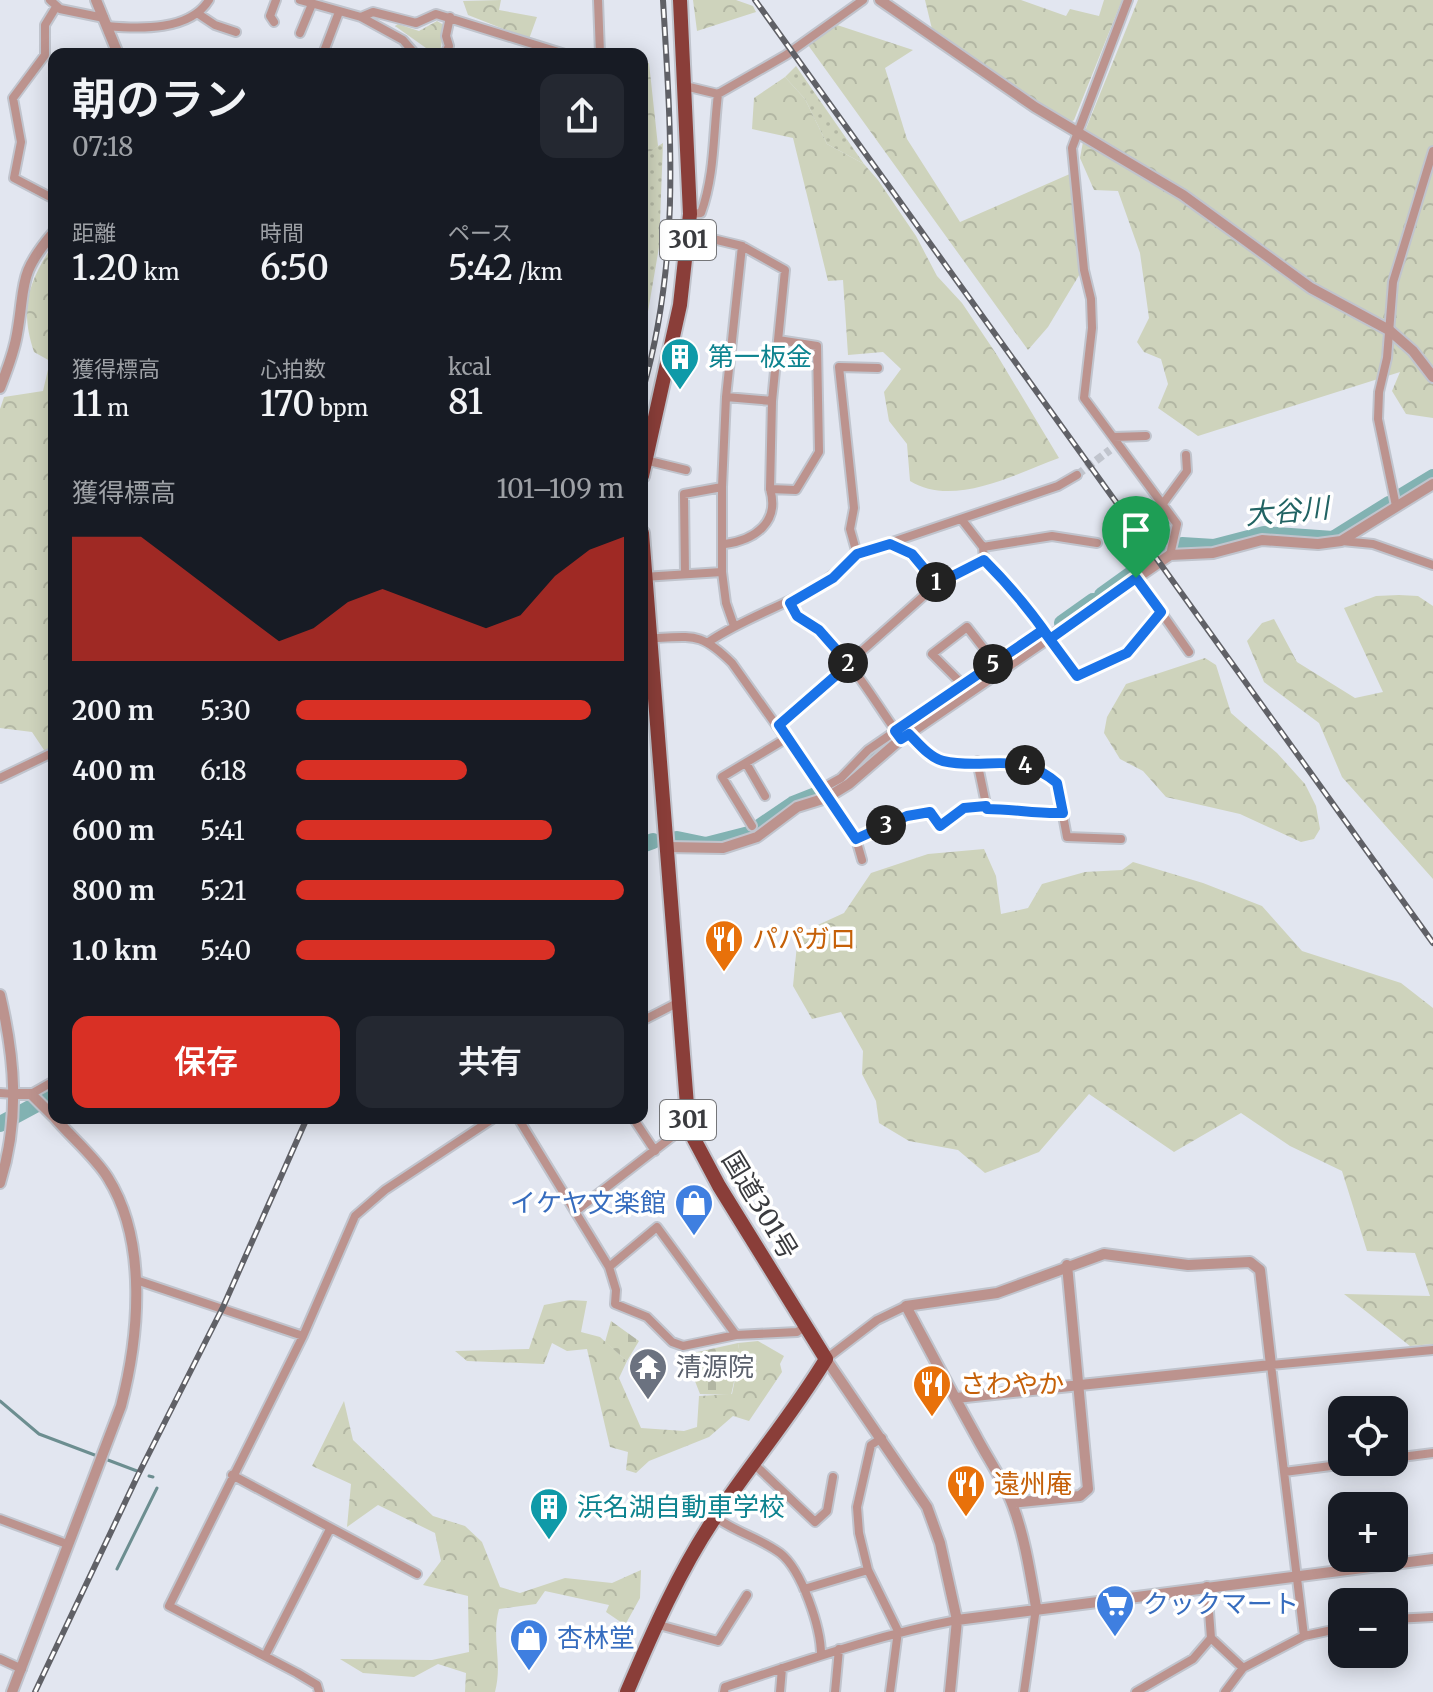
<!DOCTYPE html>
<html lang="ja">
<head>
<meta charset="utf-8">
<style>
	:root { --surface:#171b24; --page:#242831; --text:#f1f3f6; --muted:#9ea1a6; --accent:#d93025 }
	body { margin:0; font-family:Merriweather,"Noto Sans JP",serif; background:var(--page); color:var(--text); height:100vh; display:flex; flex-direction:column; font-size:30px; white-space:nowrap }
	* { box-sizing:border-box; margin:0 }
	p { font-size:26px; color:var(--muted) }
	.icon { flex:none; width:44px; height:44px; fill:none; stroke:currentColor; stroke-width:2; stroke-linecap:round; stroke-linejoin:round }
	.map { position:relative; flex:1; overflow:hidden }
	.sheet { position:absolute; left:48px; top:48px; width:600px; height:1076px; display:flex; flex-direction:column; background:var(--surface); border-radius:16px; box-shadow:0 4px 20px #0003 }
	.sheet>* { flex:none }
	.buttons { position:absolute; left:1328px; top:1396px; display:grid; gap:16px }
	.buttons a { display:grid; place-items:center; width:80px; height:80px; border-radius:16px; background:var(--surface); box-shadow:0 4px 20px #0003; font-size:40px }
	.pin { position:absolute; display:grid; place-items:center; width:68px; height:68px; color:#fff; margin:-82px -34px; border-radius:50% 50% 50% 0; rotate:-45deg; box-shadow:0 0 8px #0007 }
	.pin .icon { rotate:45deg }
	.km { position:absolute; width:40px; height:40px; margin:-20px; border-radius:50%; background:#222; color:#fff; font-size:22px; line-height:40px; text-align:center }
	.round { display:grid; place-items:center; flex:none; width:84px; height:84px; border-radius:16px; background:var(--page) }
	.summary { display:flex; align-items:center; justify-content:space-between; height:136px; padding:0 24px }
	h1 { font-size:44px; font-weight:600; line-height:60px }
	.metrics { display:grid; grid-template-columns:repeat(3,1fr); gap:12px; height:136px; padding:8px 24px }
	.metrics div { display:grid; align-content:center }
	.metrics b { font-size:34px; font-weight:600 }
	.metrics small { font-size:22px; font-weight:400 }
	.metrics p { font-size:22px }
	.chart { height:224px; padding:16px 24px }
	.chart p { display:flex; justify-content:space-between }
	.chart svg { width:100%; height:144px; margin-top:8px; fill:var(--accent); opacity:.7 }
	.action { display:flex; gap:16px; margin-top:auto; padding:16px 24px }
	.action a { flex:1; height:92px; border-radius:16px; background:var(--accent); color:#fff; font-size:32px; font-weight:600; line-height:92px; text-align:center }
	.action a+a { background:var(--page); color:var(--text) }
	ul { padding:0 24px; list-style:none; font-size:26px }
	li { display:grid; grid-template-columns:128px 96px 1fr; align-items:center; height:60px }
	li i { height:20px; border-radius:10px; background:var(--accent) }
	.map>svg:first-child { display:block }
</style>
</head>
<body>
<div class="map">
<svg width="1433" height="1692" viewBox="0 0 1433 1692">
	<defs>
		<pattern id="green-dots" width="8" height="8" patternUnits="userSpaceOnUse" patternTransform="scale(2)"><rect width="8" height="8" fill="#ced3bc"/><path d="M2 2h.1M6 6h.1" fill="none" stroke="#b2b6a3" stroke-width="1.8" stroke-linecap="round"/></pattern>
		<pattern id="forest-crowns" width="20" height="18" patternUnits="userSpaceOnUse" patternTransform="scale(2)"><rect width="20" height="18" fill="#ced3bc"/><path d="M2 6a3 3 0 1 1 6 0M12 15a3 3 0 1 1 6 0" fill="none" stroke="#b2b6a3"/></pattern>
		<pattern id="cemetery-stones" width="16" height="16" patternUnits="userSpaceOnUse" patternTransform="scale(2)"><rect width="16" height="16" fill="#ced3bc"/><path d="M2 7V4a2 2 0 0 1 4 0v3zM10 15v-3a2 2 0 0 1 4 0v3z" fill="#b2b6a3"/></pattern>
	</defs>
	<rect width="100%" height="100%" fill="#e2e6f0"/>
	<path fill="url(#green-dots)" d="M796,66L864,164L827,144L805,99L785,77Z
		M663,143L659,247L642,347V156Z"/>
	<path fill="url(#forest-crowns)" d="M501,0L499,10L537,17L529,39L468,15L463,1Z
		M693,0H736L753,6L756,12L697,31Z
		M925,0H1021L1066,16L1070,9L1099,16L1104,0H1122L1074,120L1069,123L932,29Z
		M1138,0H1433V418L1406,414L1392,391L1400,372L1198,436L1158,408L1168,384L1161,359L1144,352L1137,342L1149,318L1140,253L1118,191L1094,190L1080,158L1085,131Z
		M437,21L444,25L440,54H428L426,48L395,26L398,24L419,31Z
		M831,23L913,50L885,68L907,139L960,222L1072,173L1081,272L1048,327L1028,350L808,45Z
		M649,63L658,146L642,158V65Z
		M785,77L805,99L827,144L864,164L878,180L916,236L937,276L962,303L997,355L1059,458C1015,474 953,508 910,481L907,444L889,421L884,392L901,369L883,352L848,355L843,280L828,281L793,138L752,129L754,98Z
		M54,243V765L32,732L0,728V409L4,397L43,391L50,361L34,352C19,307 29,281 54,243Z
		M1399,595L1418,596L1433,606V879L1342,777L1319,723L1264,682L1247,641L1262,623L1274,619L1297,662L1355,698L1383,692L1344,608L1376,596Z
		M1205,658L1216,665L1231,713L1277,753L1305,784L1316,806L1320,829L1314,839L1301,842L1240,814L1166,797L1143,771L1120,759L1104,733L1107,717L1126,684Z
		M984,849L996,876L1001,914L1028,908L1042,884L1085,872L1122,870L1133,862L1203,883L1262,906L1302,951L1401,983L1433,1008V1344L1410,1346L1344,1294L1430,1296L1415,1253L1367,1251L1342,1171L1290,1146L1241,1113L1174,1152L1089,1094L1039,1152L985,1173L958,1150L909,1141L879,1123L876,1101L862,1074L863,1051L841,1012L812,1019L793,986L798,934L844,913L871,873L928,854Z
		M570,1300L587,1301L581,1332L600,1337L627,1361L619,1378L641,1428L684,1431L697,1427L699,1396L732,1394L740,1355L738,1343L758,1341L784,1356L780,1364L782,1372L749,1421L733,1416L709,1437L649,1461L636,1473L626,1470L628,1452L610,1447L587,1349L567,1351L552,1343L544,1364L467,1361L455,1351L529,1349L544,1305Z
		M344,1401L353,1440L433,1516L465,1526L482,1542L500,1587L520,1593L565,1578L612,1583L641,1570L640,1598L625,1625L606,1612L609,1605L545,1591L536,1604L499,1609C491,1638 503,1662 495,1692H465L466,1673L438,1664L414,1677L363,1673L340,1659L432,1660L469,1652L468,1596L423,1585L441,1561L435,1533L378,1505L347,1527L351,1484L312,1466Z"/>
	<path fill="url(#cemetery-stones)" d="M611,1321L639,1341L627,1361L605,1342Z
		M738,1343L740,1355L731,1395L700,1394L693,1376V1353Z"/>
	<g fill="none" stroke-linecap="round" stroke-linejoin="round">
		<path stroke="#6c8e90" stroke-width="3" d="M0,1401L39,1434L137,1471
			M149,1476L153,1477
			M117,1569L157,1488"/>
		<path stroke="#82b2b2" stroke-width="16" d="M1400,497L1433,477
			M1182,545L1214,547L1264,534L1333,539L1389,504
			M1102,595L1166,549
			M1062,623L1093,601
			M677,839L706,845L749,834L793,804L836,787L897,736
			M642,845L653,841
			M0,1124L54,1095"/>
		<path stroke="#c0c4cd" stroke-width="8" stroke-dasharray="8 4" stroke-linecap="butt" d="M1077,475L1110,450"/>
		<defs>
			<path id="minor" d="M50,0L60,9L104,18
				M300,0L361,17L403,40L415,54
				M598,0L600,54
				M1128,0L1072,148L1084,270L1091,299L1092,328L1084,398L1177,524L1170,555
				M200,15L215,25L236,32
				M361,17L373,12L416,23L436,14L565,54
				M274,22L270,16L276,0
				M107,26C140,29 190,31 209,0
				M300,33L312,4
				M323,54L339,12
				M445,54L449,46L446,36L450,17
				M685,86L718,94L786,55L863,0
				M54,199L14,178L21,142L13,98L45,55V25L56,7
				M690,214L701,213C715,174 713,135 718,94
				M688,233L742,246L785,270L772,401L770,489C780,522 755,540 725,544
				M726,397L772,401
				M1113,437L1146,436
				M645,460L686,470
				M770,489L796,490L819,452L817,346L778,340
				M1162,505L1187,471L1186,455
				M1396,506L1378,419L1379,392L1387,358L1393,282L1433,151
				M962,520L983,547L984,560L1019,595L1077,676L1127,653L1161,612L1136,578
				M1342,541L1373,544L1433,565
				M890,544L912,554L937,584
				M983,547L1052,536L1097,543
				M857,554L850,529L854,508L839,367L878,368
				M685,574L684,494L722,487
				M643,577L722,572
				M790,603C801,622 821,631 835,647C859,673 877,705 898,734
				M1161,612L1189,652
				M734,626L726,603L722,572V487L726,397L742,246
				M651,638C693,637 700,631 732,663L840,815L856,839L862,860
				M710,641C764,606 809,602 857,554L1058,486L1077,475
				M963,685L932,654L967,627L995,663
				M779,725L937,584L984,560
				M909,734C918,743 930,758 943,761C987,772 1017,748 1057,783L1067,837L1121,839
				M977,761L987,809C1013,809 1036,814 1063,813
				M746,763L765,796
				M0,778L54,752
				M821,789L841,778L868,750L1043,630
				M752,826L722,777L787,738
				M856,839L907,816L930,812L940,826L964,808L986,806
				M642,1021L677,1003
				M0,1093L14,1094
				M31,1094L54,1081
				M518,1118L609,1267L616,1290L615,1304L647,1317L672,1342L683,1346L736,1335L797,1332L806,1326
				M633,1118L655,1151
				M577,1210L673,1136L688,1118
				M609,1267L657,1227L736,1335
				M136,1280L303,1336
				M826,1359L877,1320L906,1306
				M882,1438L871,1445L857,1507L859,1533L868,1570L898,1631L890,1692
				M1394,1458L1433,1453
				M754,1464L815,1522L827,1511L833,1477
				M1284,1472L1362,1462
				M232,1475L417,1574
				M715,1517C735,1532 760,1538 780,1553C802,1570 821,1628 821,1655
				M0,1519L67,1544
				M804,1589L868,1570
				M1394,1619L1433,1617
				M659,1625L718,1641L747,1595
				M1304,1636L1271,1365L1433,1350
				M1211,1638L1243,1668L1304,1636L1342,1628
				M265,1656L330,1529
				M0,1659L22,1669
				M319,1692L317,1685L297,1673L169,1606L303,1336L355,1216L385,1190L494,1118
				M724,1692L725,1687C802,1662 877,1635 957,1620
				M780,1692L782,1668
				M835,1692L839,1649
				M1024,1692L1036,1608
				M1136,1692L1193,1659L1211,1638L1207,1586
				M1225,1692L1243,1668"/>
			<path id="tertiary" d="M96,0L118,54
				M880,0L1035,107L1183,195L1311,288L1389,330L1413,351L1433,377
				M0,388C7,370 14,353 17,334C26,284 17,275 54,232
				M667,847L723,848L757,837L797,807L826,798L849,784L901,739L1170,555L1213,553L1262,540L1318,544L1341,541L1433,484
				M0,995C15,1059 20,1119 0,1183
				M14,1094H31L54,1117
				M826,1359L927,1507L940,1543L957,1620L950,1692
				M956,1398L1271,1365L1260,1270L1250,1262L1188,1265L1104,1254L997,1293L906,1306C929,1349 952,1393 976,1436C988,1459 1004,1481 1013,1506C1025,1538 1030,1573 1036,1607
				M1012,1503L1080,1496L1088,1489L1067,1265
				M957,1620L1433,1559
				M12,1692L121,1406C139,1337 148,1242 108,1178C96,1158 70,1136 55,1118"/>
			<path id="trunk" d="M642,476L680,305L690,214L680,0
				M627,1692C652,1633 680,1569 716,1516C752,1462 793,1414 826,1359L719,1186L694,1139L688,1118L642,533"/>
		</defs>
		<use href="#minor" stroke="#c0c4cd" stroke-width="12"/>
		<use href="#tertiary" stroke="#c0c4cd" stroke-width="14"/>
		<use href="#trunk" stroke="#c0c4cd" stroke-width="18"/>
		<use href="#minor" stroke="#bc938e" stroke-width="8"/>
		<use href="#tertiary" stroke="#bc938e" stroke-width="10"/>
		<use href="#trunk" stroke="#8a3e39" stroke-width="14"/>
		<defs>
			<path id="rail" d="M755,0L1433,943
				M642,393C681,259 671,136 663,0
				M35,1692L138,1475L223,1307L307,1118"/>
		</defs>
		<use href="#rail" stroke="#606167" stroke-width="6"/>
		<use href="#rail" stroke="#fff" stroke-width="3" stroke-dasharray="9" stroke-linecap="butt"/>
	</g>
	<g fill="none" stroke-linecap="round" stroke-linejoin="round">
		<defs>
			<path id="route" d="M1136,578L1050,639C1030,610 1009,585 984,560L937,584L912,554L890,544L857,554L833,578L790,603L797,616L819,630L849,664L779,725L856,839L907,816L930,812L940,826L964,808L986,806L987,809C1013,809 1036,814 1063,813L1057,783C1017,749 987,771 943,761C930,758 918,743 909,734L901,739L895,731L1043,630L1077,676L1127,653L1161,612L1136,578"/>
		</defs>
		<use href="#route" stroke="#fff" stroke-width="16"/>
		<use href="#route" stroke="#1a73e8" stroke-width="10"/>
	</g>
	<defs>
		<symbol id="building-pin" viewBox="-11 -11 22 30"><path d="M0 17L-7.5 6A9.5 9.5 0 1 1 7.5 6Z" fill="#0f9aa8" stroke="#fff"/><path d="M-4-6H4V6H1V3H-1V6H-4ZM-2.5-4.3h1.7v1.8h-1.7ZM.8-4.3h1.7v1.8H.8ZM-2.5-1h1.7V.8h-1.7ZM.8-1h1.7V.8H.8Z" fill="#fff"/></symbol>
		<symbol id="restaurant-pin" viewBox="-11 -11 22 30"><path d="M0 17L-7.5 6A9.5 9.5 0 1 1 7.5 6Z" fill="#e8710a" stroke="#fff"/><path d="M-5-6h1v4h1v-4h1v4h1v-4h1v5L-1.5 .5V6h-2V.5L-5-1ZM5-6V6H3V1.5H1.5Q1.5-4 5-6Z" fill="#fff"/></symbol>
		<symbol id="shop-pin" viewBox="-11 -11 22 30"><path d="M0 17L-7.5 6A9.5 9.5 0 1 1 7.5 6Z" fill="#3f7fe0" stroke="#fff"/><path d="M-5-2.5h2.3a2.7 3.5 0 0 1 5.4 0H5L5.5 6h-11ZM-1.5-2.5h3a1.5 2.3 0 0 0-3 0Z" fill="#fff"/></symbol>
		<symbol id="temple-pin" viewBox="-11 -11 22 30"><path d="M0 17L-7.5 6A9.5 9.5 0 1 1 7.5 6Z" fill="#6b7280" stroke="#fff"/><path d="M0-6L5-2H3V0L6.5 2.5H4V6H1.5V3h-3V6H-4V2.5H-6.5L-3 0V-2H-5Z" fill="#fff"/></symbol>
		<symbol id="supermarket-pin" viewBox="-11 -11 22 30"><path d="M0 17L-7.5 6A9.5 9.5 0 1 1 7.5 6Z" fill="#3f7fe0" stroke="#fff"/><path d="M-6-5.5h2.5l.6 2H6L4.5 2H-2.5L-4.4-4H-6ZM-1.5 3.2a1.3 1.3 0 1 0 .1 0ZM3 3.2a1.3 1.3 0 1 0 .1 0Z" fill="#fff"/></symbol>
	</defs>
	<g fill-rule="evenodd">
		<use href="#building-pin" x="658" y="335" width="44" height="60"/>
		<use href="#restaurant-pin" x="702" y="917" width="44" height="60"/>
		<use href="#shop-pin" x="672" y="1181" width="44" height="60"/>
		<use href="#temple-pin" x="626" y="1345" width="44" height="60"/>
		<use href="#restaurant-pin" x="910" y="1362" width="44" height="60"/>
		<use href="#restaurant-pin" x="944" y="1462" width="44" height="60"/>
		<use href="#building-pin" x="527" y="1485" width="44" height="60"/>
		<use href="#supermarket-pin" x="1093" y="1582" width="44" height="60"/>
		<use href="#shop-pin" x="507" y="1616" width="44" height="60"/>
	</g>
	<g text-anchor="middle" stroke-width="7" stroke-linejoin="round" paint-order="stroke">
		<g fill="#fff" stroke="#757679" stroke-width="2">
			<rect x="660" y="220" width="56" height="40" rx="6"/>
			<rect x="660" y="1100" width="56" height="40" rx="6"/>
		</g>
		<g font-size="24" font-weight="bold" fill="#3a3b3f">
			<text x="688" y="248">301</text>
			<text x="688" y="1128">301</text>
		</g>
		<g font-size="26" fill="#0d838f" stroke="#fff" text-anchor="start">
			<text x="708" y="366">第一板金</text>
			<text x="577" y="1516">浜名湖自動車学校</text>
		</g>
		<g font-size="26" fill="#c56008" stroke="#fff" text-anchor="start">
			<text x="752" y="948">パパガロ</text>
			<text x="960" y="1393">さわやか</text>
			<text x="994" y="1493">遠州庵</text>
		</g>
		<g font-size="26" fill="#366cbe" stroke="#fff" text-anchor="start">
			<text x="666" y="1212" text-anchor="end">イケヤ文楽館</text>
			<text x="1143" y="1613">クックマート</text>
			<text x="557" y="1647">杏林堂</text>
		</g>
		<g font-size="26" fill="#3a3b3f" stroke="#fff">
			<text transform="translate(760 1205) rotate(59)" y="9">国道301号</text>
		</g>
		<g font-size="26" fill="#5b616d" stroke="#fff" text-anchor="start">
			<text x="676" y="1376">清源院</text>
		</g>
		<g font-size="28" font-style="italic" fill="#216363" stroke="#fff">
			<text transform="translate(1287 511) rotate(-5)" y="10">大谷川</text>
		</g>
	</g>
</svg>
<div class="buttons">
<a><svg class="icon" aria-label="locate" viewBox="0 0 24 24"><circle cx="12" cy="12" r="6"/><path d="M12 2v4M12 18v4M2 12h4M18 12h4"/></svg></a>
<a>+</a>
<a>−</a>
</div>
<div class="pin" style="left:1136px;top:578px;background:#1e9e55"><svg class="icon" aria-label="arrive" viewBox="0 0 24 24"><path d="M6 21V4h12l-3 4 3 4H6"/></svg></div>
<b class="km" style="left:936px;top:582px">1</b>
<b class="km" style="left:848px;top:663px">2</b>
<b class="km" style="left:886px;top:825px">3</b>
<b class="km" style="left:1025px;top:765px">4</b>
<b class="km" style="left:993px;top:664px">5</b>
<section class="sheet">
<div class="summary"><div><h1>朝のラン</h1><p>07:18</p></div><a class="round"><svg class="icon" aria-label="share" viewBox="0 0 24 24"><path d="M12 15V3M7 8l5-5 5 5M5 13v7h14v-7"/></svg></a></div>
<div class="metrics">
<div><p>距離</p><b>1.20<small> km</small></b></div>
<div><p>時間</p><b>6:50</b></div>
<div><p>ペース</p><b>5:42<small> /km</small></b></div>
</div>
<div class="metrics">
<div><p>獲得標高</p><b>11<small> m</small></b></div>
<div><p>心拍数</p><b>170<small> bpm</small></b></div>
<div><p>kcal</p><b>81</b></div>
</div>
<div class="chart"><p><span>獲得標高</span>101–109 m</p>
<svg viewBox="0 0 160 44" preserveAspectRatio="none"><path d="M0 44V6L10 6L20 6L30 14L40 22L50 30L60 38L70 34L80 26L90 22L100 26L110 30L120 34L130 30L140 18L150 10L160 6V44z"/></svg>
</div>
<ul>
<li><b>200 m</b>5:30<i style="width:90%"></i></li>
<li><b>400 m</b>6:18<i style="width:52%"></i></li>
<li><b>600 m</b>5:41<i style="width:78%"></i></li>
<li><b>800 m</b>5:21<i style="width:100%"></i></li>
<li><b>1.0 km</b>5:40<i style="width:79%"></i></li>
</ul>
<div class="action"><a>保存</a><a>共有</a></div>
</section>
</div>
</body>
</html>
